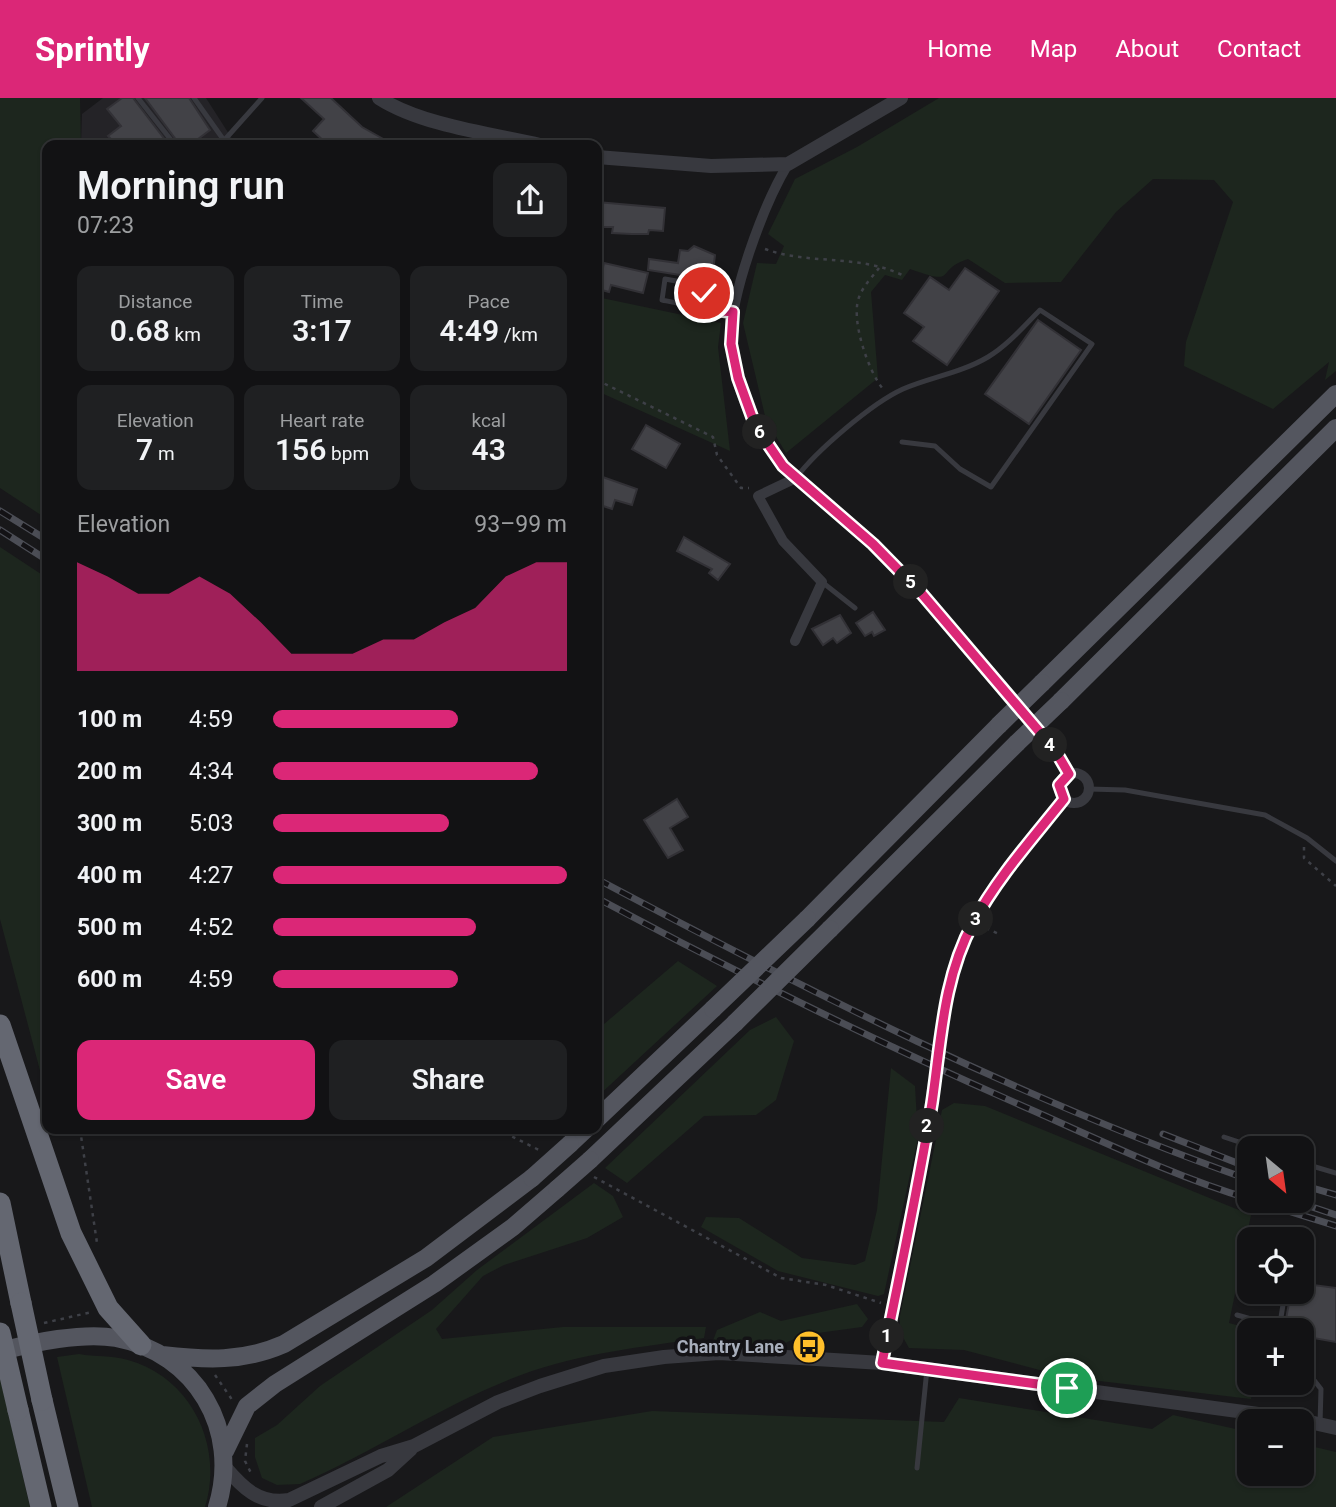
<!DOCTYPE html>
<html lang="en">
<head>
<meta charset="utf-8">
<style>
	:root { --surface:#121214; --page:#1f2022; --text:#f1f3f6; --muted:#9c9ea0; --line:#313234; --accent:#db2777 }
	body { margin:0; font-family:Roboto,sans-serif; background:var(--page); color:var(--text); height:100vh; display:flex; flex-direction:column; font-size:26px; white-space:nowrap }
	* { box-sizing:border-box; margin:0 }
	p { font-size:23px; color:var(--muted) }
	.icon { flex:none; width:38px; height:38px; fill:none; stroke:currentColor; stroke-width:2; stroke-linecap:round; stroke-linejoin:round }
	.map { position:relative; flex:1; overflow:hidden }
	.panel { position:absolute; left:42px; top:42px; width:560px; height:994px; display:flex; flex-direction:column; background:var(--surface); border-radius:14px; box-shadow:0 2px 5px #0004,0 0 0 2px var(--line) }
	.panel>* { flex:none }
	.needle { width:46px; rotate:151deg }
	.buttons { position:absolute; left:1237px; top:1038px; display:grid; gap:14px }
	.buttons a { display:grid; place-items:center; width:77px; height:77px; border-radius:14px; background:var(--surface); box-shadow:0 2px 5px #0004,0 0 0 2px var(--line); font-size:35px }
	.pin { position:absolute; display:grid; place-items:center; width:60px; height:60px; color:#fff; margin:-30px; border:4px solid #fff; border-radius:50%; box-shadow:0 2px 7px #0007 }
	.km { position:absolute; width:35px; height:35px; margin:-18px; border-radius:50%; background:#222; color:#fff; font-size:19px; line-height:35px; text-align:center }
	.round { display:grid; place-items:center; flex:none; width:74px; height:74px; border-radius:14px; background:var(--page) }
	.summary { display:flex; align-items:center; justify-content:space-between; height:119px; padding:0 35px }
	h1 { font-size:38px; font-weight:600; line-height:52px }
	.figures { display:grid; grid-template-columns:repeat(3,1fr); gap:10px; height:119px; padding:7px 35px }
	.figures div { display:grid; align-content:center; border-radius:14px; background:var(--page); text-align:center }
	.figures b { font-size:30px; font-weight:600 }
	.figures small { font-size:19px; font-weight:400 }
	.figures p { font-size:19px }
	.chart { height:196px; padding:14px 35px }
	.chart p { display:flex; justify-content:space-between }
	.chart svg { width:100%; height:126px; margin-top:7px; fill:var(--accent); opacity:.7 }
	.cta { display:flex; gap:14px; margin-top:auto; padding:14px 35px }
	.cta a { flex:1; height:80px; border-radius:14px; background:var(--accent); color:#fff; font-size:28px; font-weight:600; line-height:80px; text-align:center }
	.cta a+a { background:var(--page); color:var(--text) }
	ul { padding:0 35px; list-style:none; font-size:23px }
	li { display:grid; grid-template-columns:112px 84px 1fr; align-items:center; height:52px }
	li i { height:18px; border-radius:9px; background:var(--accent) }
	header { display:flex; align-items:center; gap:42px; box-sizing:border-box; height:98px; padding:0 35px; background:var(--accent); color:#fff }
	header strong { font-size:33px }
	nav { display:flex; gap:38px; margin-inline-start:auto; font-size:24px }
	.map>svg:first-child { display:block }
</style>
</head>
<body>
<header>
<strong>Sprintly</strong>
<nav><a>Home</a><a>Map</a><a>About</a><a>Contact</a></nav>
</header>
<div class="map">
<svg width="1336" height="1409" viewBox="0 0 1336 1409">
	<rect width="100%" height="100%" fill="#18181a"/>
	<path fill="#242327" d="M103,0H206L236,47H81L82,16Z"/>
	<path fill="#1d261e" d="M0,0H80L81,47H47V250L42,273L47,281V421L0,390Z
		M939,0H1336V273L1325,282L1329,264L1273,311L1184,268L1186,244L1233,104L1214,82L1153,81L1116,114L1061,184L1005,185L968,161C933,172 960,189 910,171L902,182L885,177L871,194L878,280L786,355L766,322L743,225L757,165L776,166L784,148L768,136L795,81L857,49Z
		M597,199L721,225L718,249L730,353L597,293Z
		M0,449L47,480V999L0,821Z
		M678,863L717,888L597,999V932Z
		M776,919L794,943L776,1002L756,1017L704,1018L627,1085L605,1070L750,932Z
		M891,970L915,988L918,1040L884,1196L878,1198L778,1173L701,1129L706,1119L739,1120L802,1160L855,1167L865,1163L877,1112Z
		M954,1005L985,1008L1251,1117L1229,1225L1255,1232H1250V1284L1265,1285L1263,1295L1253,1291L1251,1301L1066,1279L964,1252L909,1250L900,1234V1218L942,1012Z
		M594,1085L613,1098L623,1119L587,1140L504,1167L483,1178L436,1231L442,1241L563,1229H706L704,1240C642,1249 580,1255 521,1277C444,1306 375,1353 300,1386L277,1387L262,1380L255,1359V1340L277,1327L320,1288L432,1212L477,1172Z
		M857,1206L868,1221L862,1229L803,1237L781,1247L711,1248L717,1232L760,1214L781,1223Z
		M79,1256C95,1259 112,1257 128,1262C191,1279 224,1348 205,1409H92L57,1259Z
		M0,1279L30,1409H0Z
		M959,1300L1152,1331L1173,1317L1249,1334L1250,1376H1302V1346L1336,1354V1409H386L493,1339L652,1313L944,1324Z"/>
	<path fill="#424247" stroke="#323136" stroke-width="2" d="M122,0H133L169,47H116L108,38L121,28L107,11Z
		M145,0H189L210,32L190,47H180Z
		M301,0H331L362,29L394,47L327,46L313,33L324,21Z
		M597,104L665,110L663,133L649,132L648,136H631L612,135L613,129H597Z
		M694,148L715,157L712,182L648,172L649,161L678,165L680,152L688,153Z
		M604,165L648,175L643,195L611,187L609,194L598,191Z
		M965,170L999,193L947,267L913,243L924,229L904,215L930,179L949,192Z
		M1038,222L1081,252L1029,326L985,296Z
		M646,327L680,346L666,370L632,351Z
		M597,377L637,391L632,407L615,402L612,411L597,406Z
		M684,439L730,466L718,482L709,475L712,471L677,453Z
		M873,514L885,532L874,538L872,534L865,538L856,525Z
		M840,517L851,535L837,545L833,540L823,547L812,531Z
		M677,701L688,719L670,730L683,752L668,760L644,722Z
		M1302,1179L1314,1181L1313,1187L1336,1190V1244L1302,1238V1232H1284L1291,1194H1302Z"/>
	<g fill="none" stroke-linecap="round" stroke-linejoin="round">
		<path stroke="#3e4047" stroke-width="2.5" stroke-dasharray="3.5 5" stroke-linecap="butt" d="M765,151C808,167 859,156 902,177
			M879,170C873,178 864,187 860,197C849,218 868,273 883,291
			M597,282L713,339L717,357L741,390H749
			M1304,749V760L1336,788
			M986,830L999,836
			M80,1031L97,1145
			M497,1031L541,1053
			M594,1079L781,1180L826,1187L881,1205
			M44,1225L92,1214
			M215,1277L233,1303
			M247,1346L245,1363L252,1377"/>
		<path stroke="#38393f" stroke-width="5" d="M138,0L175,47
			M194,0L223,41
			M220,47L262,0
			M703,211L704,195L699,187L665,181L662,202C686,207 709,212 733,214
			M796,380C816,353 872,305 903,291C931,279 961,275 988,259C1008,247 1024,228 1040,212L1092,246L991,389L960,371L935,348L902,344
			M822,484L855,510
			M1089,691L1125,692L1265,717L1307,740L1336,763
			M1224,1039L1257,1050
			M1302,1065L1336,1075
			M1237,1217L1280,1229
			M1279,1232L1285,1194
			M1302,1267L1321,1291L1320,1326
			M917,1370L927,1271"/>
		<path stroke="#38393f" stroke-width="10" d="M788,66C764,106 729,198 731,245C733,287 756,341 785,370C816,402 854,426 884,457C945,519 999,587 1055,652L1069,676
			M795,543L822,484L783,443L758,398L796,380
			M1059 690a15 15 0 1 1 30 0a15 15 0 1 1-30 0Z
			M943,915C951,885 958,851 974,823C999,780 1033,740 1064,701
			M882,1265L932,1004"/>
		<path stroke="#38393f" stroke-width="14" d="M379,0C421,27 491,36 540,47
			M597,59L711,68L788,66L901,0
			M225,1369C242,1389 259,1407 289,1402L381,1358L414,1348L498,1304L540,1288L604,1268L664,1259L719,1255L882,1265L1296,1321L1336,1330
			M321,1409L388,1372L411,1351"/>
		<path stroke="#54565f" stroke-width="18" d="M1042,585L1336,296
			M1061,603L1336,330
			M807,821L999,627
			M830,831L1017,645
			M597,1021L713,911
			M570,1046L586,1031
			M590,1062L735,925
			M0,1254C31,1244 85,1234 116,1240C196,1255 241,1332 217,1409
			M162,1257C206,1262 243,1264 284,1246L426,1160L532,1080
			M225,1353L247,1308L275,1286L434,1186L513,1129L557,1091"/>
		<path stroke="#646771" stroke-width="21" d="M0,927L71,1135L108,1210L141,1247
			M0,1105L21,1205
			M42,1302L68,1409
			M18,1312L41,1409"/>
		<defs>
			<path id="rail" d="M0,413L47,442
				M0,432L47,462
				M597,781C808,893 1023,1002 1250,1082
				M597,800C740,877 885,948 1034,1013C1104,1044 1176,1079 1250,1101
				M1163,1036L1250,1070
				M1302,1087L1336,1097
				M1253,1102L1336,1128
				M1291,1102L1336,1117"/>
		</defs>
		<use href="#rail" stroke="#4b4d55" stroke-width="7"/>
		<use href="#rail" stroke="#131215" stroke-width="4.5" stroke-dasharray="13" stroke-linecap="butt"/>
		<path stroke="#38393f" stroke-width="10" d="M932,1004L943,915"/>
		<path stroke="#54565f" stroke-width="18" d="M999,627L1042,585
			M1017,645L1061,603
			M713,911L807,821
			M735,925L830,831
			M532,1080L570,1046
			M557,1091L590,1062"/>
		<path stroke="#646771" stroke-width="21" d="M21,1205L42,1302
			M0,1235L18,1312"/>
	</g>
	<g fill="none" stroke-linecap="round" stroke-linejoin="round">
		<defs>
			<path id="route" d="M704,195L703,211L733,214L731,246L738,280L755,327L783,368L873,446L922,496L1055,652L1069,676L1059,687L1064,701C1033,740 997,780 973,825C943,880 941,944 932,1005C918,1092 899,1178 882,1265L1067,1290"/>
		</defs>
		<use href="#route" stroke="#fff" stroke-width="14"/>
		<use href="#route" stroke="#db2777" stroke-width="9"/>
	</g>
	<defs>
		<symbol id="bus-disc" viewBox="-11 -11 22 22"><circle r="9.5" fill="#ffbf2b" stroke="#131215"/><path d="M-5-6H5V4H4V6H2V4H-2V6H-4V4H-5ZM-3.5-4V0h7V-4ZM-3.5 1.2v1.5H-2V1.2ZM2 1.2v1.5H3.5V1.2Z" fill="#111"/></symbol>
	</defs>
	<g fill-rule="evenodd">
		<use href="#bus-disc" x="790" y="1230" width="38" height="38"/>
	</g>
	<g text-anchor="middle" stroke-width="7" stroke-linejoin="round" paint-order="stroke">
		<g font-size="18" font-weight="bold" fill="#a8aebb" stroke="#131215" text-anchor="end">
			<text x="784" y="1255">Chantry Lane</text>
		</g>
	</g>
</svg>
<div class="buttons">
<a><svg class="needle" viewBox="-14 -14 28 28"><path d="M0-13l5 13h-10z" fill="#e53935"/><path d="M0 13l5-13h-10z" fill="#9c9ea0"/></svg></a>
<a><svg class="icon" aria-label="locate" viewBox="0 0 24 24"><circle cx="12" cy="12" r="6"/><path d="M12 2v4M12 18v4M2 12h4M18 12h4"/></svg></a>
<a>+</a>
<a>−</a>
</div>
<div class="pin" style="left:1067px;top:1290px;background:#1e9e55"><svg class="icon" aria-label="arrive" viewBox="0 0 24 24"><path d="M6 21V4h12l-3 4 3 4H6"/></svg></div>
<div class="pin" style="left:704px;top:195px;background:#d93025"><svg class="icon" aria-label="check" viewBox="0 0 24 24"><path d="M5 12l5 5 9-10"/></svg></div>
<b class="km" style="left:887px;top:1238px">1</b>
<b class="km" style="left:927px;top:1028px">2</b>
<b class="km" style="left:976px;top:821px">3</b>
<b class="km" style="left:1050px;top:647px">4</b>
<b class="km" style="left:911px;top:484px">5</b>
<b class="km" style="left:760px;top:334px">6</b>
<section class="panel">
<div class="summary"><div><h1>Morning run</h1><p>07:23</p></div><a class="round"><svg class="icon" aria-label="share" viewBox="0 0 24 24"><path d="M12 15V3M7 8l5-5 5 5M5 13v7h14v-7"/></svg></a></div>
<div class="figures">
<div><p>Distance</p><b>0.68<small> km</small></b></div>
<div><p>Time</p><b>3:17</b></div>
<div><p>Pace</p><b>4:49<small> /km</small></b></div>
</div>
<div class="figures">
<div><p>Elevation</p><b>7<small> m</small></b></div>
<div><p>Heart rate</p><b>156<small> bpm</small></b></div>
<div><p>kcal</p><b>43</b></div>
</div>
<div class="chart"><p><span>Elevation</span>93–99 m</p>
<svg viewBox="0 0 160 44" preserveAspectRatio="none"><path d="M0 44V6L10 11L20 17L30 17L40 11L50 17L60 27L70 38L80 38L90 38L100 33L110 33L120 27L130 22L140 11L150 6L160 6V44z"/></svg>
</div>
<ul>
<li><b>100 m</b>4:59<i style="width:63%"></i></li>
<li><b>200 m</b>4:34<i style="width:90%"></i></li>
<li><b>300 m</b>5:03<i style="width:60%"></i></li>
<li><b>400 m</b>4:27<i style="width:100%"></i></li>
<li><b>500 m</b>4:52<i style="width:69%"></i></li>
<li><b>600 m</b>4:59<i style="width:63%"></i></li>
</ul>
<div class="cta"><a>Save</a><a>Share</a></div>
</section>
</div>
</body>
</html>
